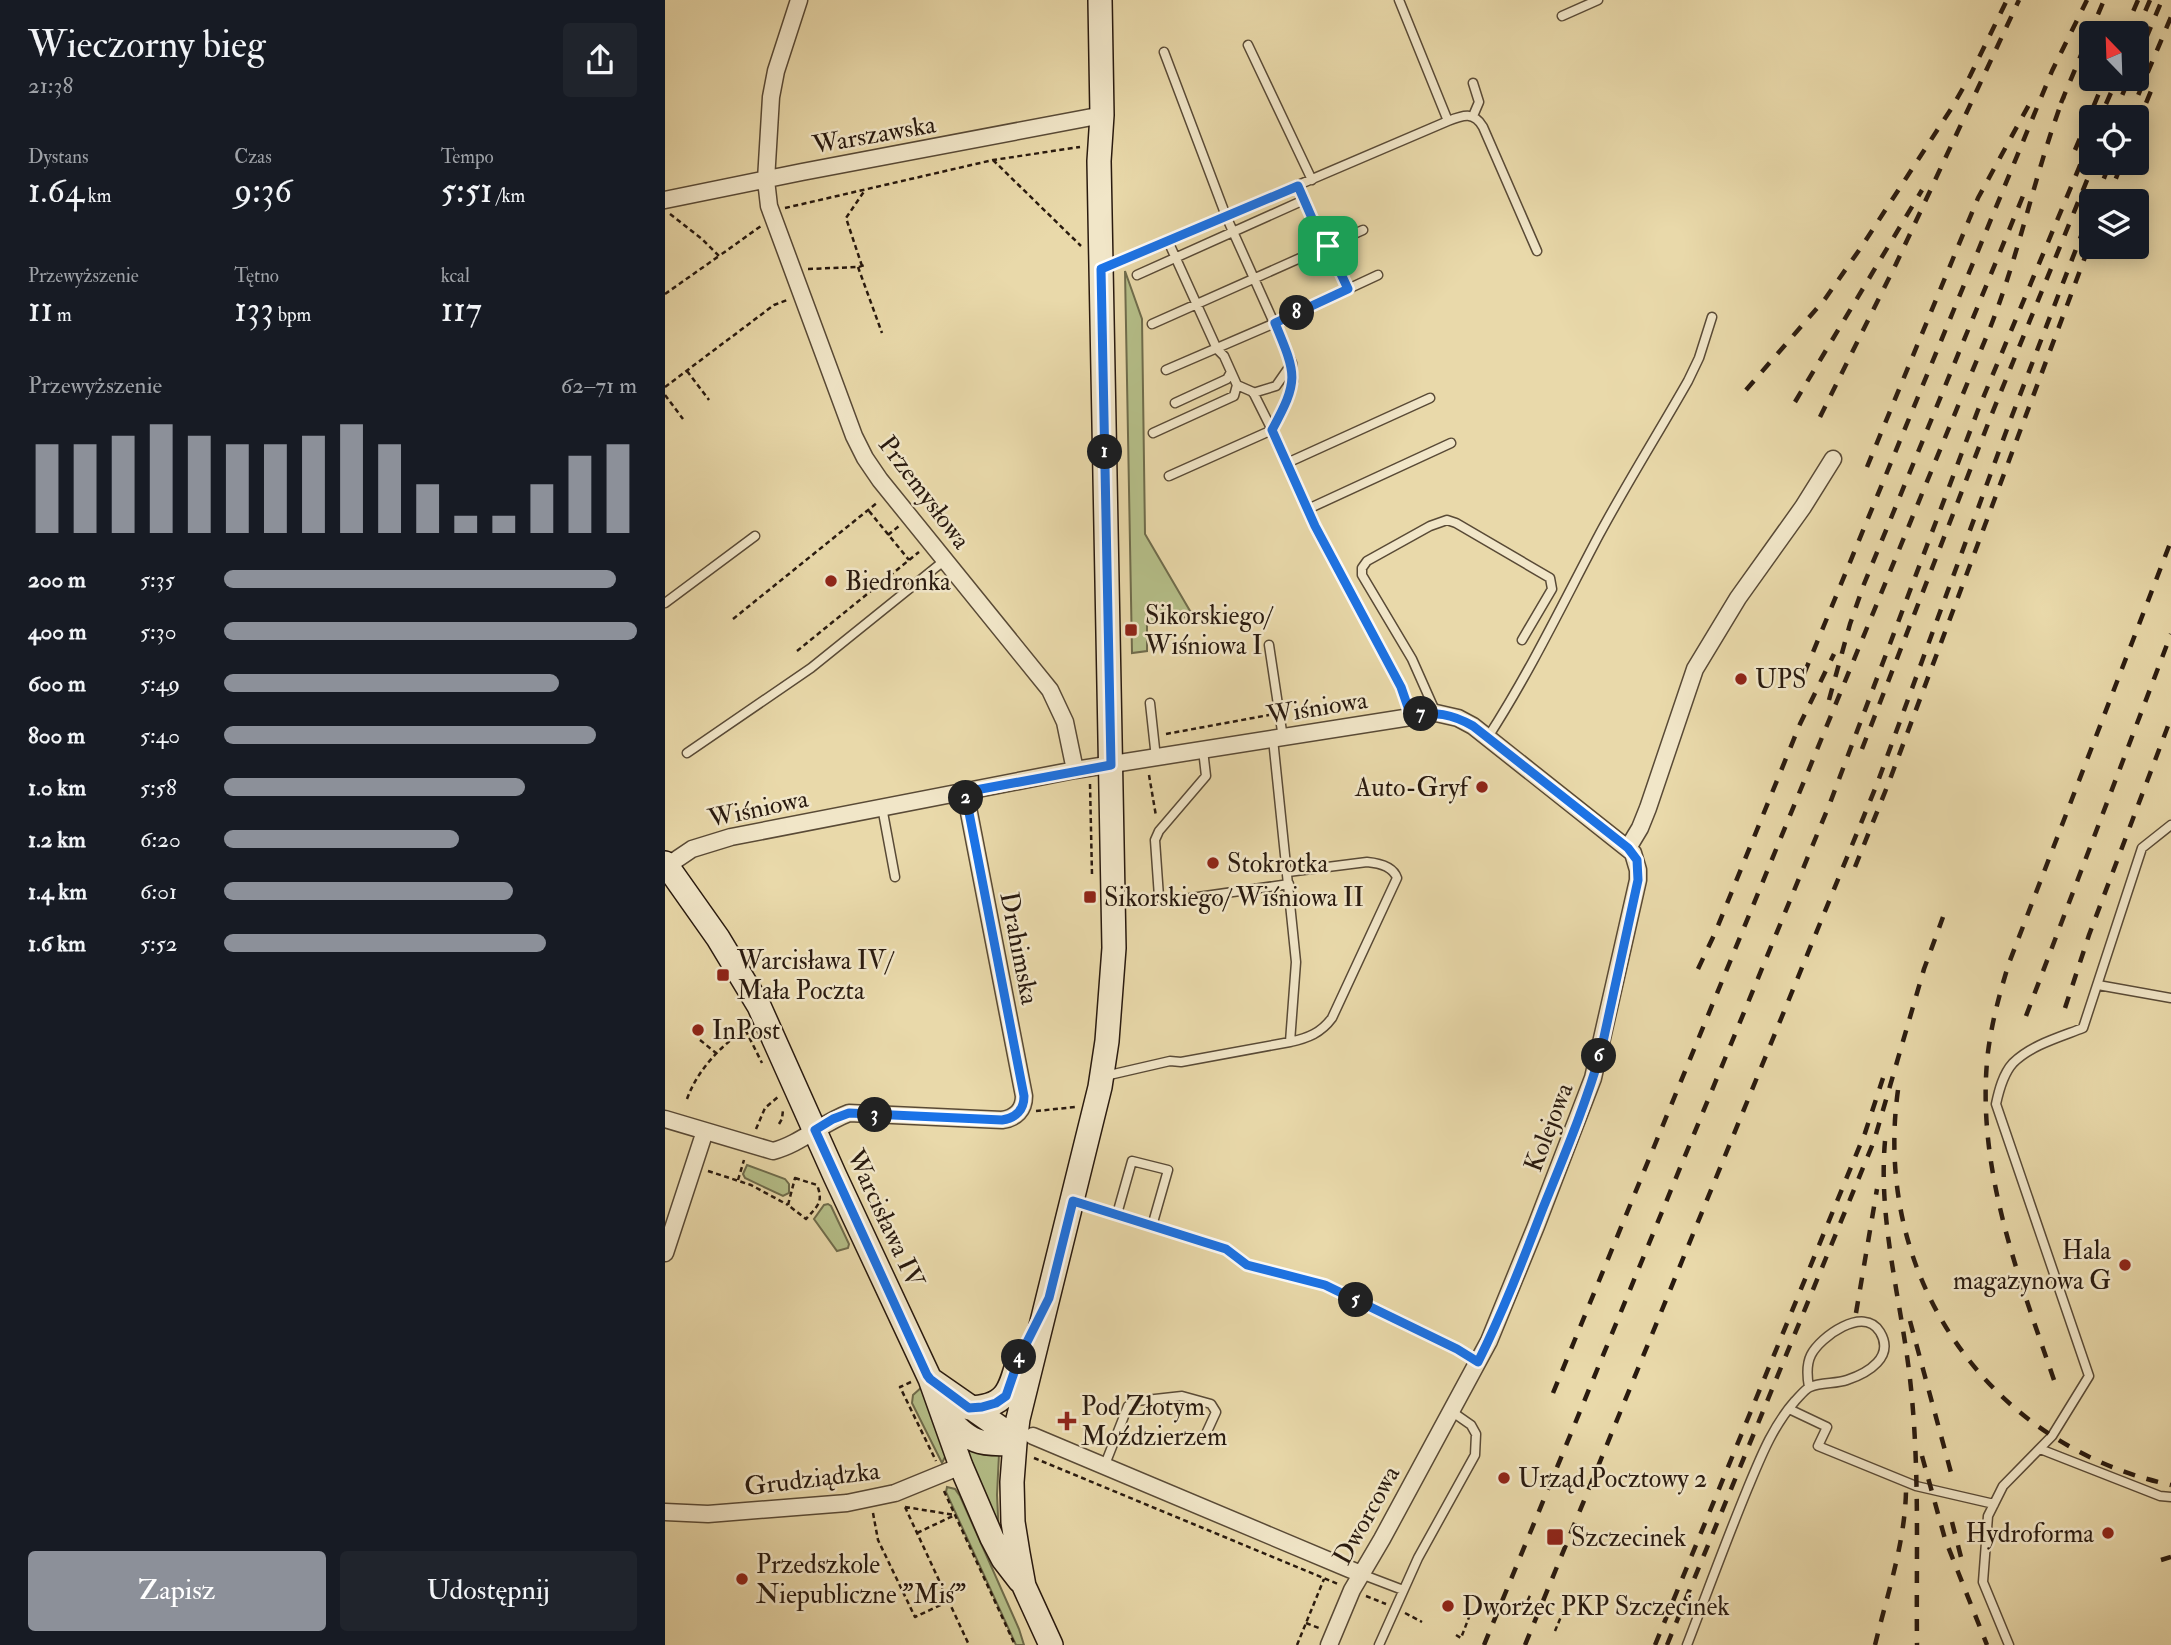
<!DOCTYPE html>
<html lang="pl">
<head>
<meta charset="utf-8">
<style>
	:root { --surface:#171b24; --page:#20242c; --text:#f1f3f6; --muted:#9ea1a6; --accent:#8c9099 }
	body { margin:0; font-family:"IM FELL Double Pica",serif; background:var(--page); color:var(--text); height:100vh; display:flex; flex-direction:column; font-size:26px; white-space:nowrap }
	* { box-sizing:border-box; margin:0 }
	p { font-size:23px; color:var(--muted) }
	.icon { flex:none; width:38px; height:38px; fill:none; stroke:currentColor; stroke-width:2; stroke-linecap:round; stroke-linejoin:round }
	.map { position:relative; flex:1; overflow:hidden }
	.side { display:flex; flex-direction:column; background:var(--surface); width:665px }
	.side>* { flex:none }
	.needle { width:46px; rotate:337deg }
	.controls { position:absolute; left:1414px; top:21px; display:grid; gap:14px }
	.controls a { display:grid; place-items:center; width:70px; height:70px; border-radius:7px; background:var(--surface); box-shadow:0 4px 18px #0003; font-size:35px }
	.pin { position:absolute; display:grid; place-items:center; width:60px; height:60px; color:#fff; margin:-30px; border-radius:14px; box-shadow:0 4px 10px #0006 }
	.km { position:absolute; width:35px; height:35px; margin:-18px; border-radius:50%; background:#222; color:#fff; font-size:19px; line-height:35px; text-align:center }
	.round { display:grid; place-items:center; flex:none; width:74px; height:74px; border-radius:7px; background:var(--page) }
	.headline { display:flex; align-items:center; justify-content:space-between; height:119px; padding:0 28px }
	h1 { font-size:38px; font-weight:600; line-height:52px }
	.stats { display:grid; grid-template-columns:repeat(3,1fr); gap:10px; height:119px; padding:7px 28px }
	.stats div { display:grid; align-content:center }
	.stats b { font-size:35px; font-weight:600 }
	.stats small { font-size:19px; font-weight:400 }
	.stats p { font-size:19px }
	.chart { height:196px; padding:14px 28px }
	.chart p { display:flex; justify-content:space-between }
	.chart svg { width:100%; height:126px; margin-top:7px; stroke:var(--accent); stroke-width:6 }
	.button { display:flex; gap:14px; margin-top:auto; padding:14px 28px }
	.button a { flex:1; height:80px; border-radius:7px; background:var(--accent); color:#fff; font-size:28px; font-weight:600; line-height:80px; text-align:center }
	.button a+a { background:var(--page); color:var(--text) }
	ul { padding:0 28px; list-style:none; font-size:23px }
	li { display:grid; grid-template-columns:112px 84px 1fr; align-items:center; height:52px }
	li i { height:18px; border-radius:9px; background:var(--accent) }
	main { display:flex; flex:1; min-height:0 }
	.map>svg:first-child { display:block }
</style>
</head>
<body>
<main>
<section class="side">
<div class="headline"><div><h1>Wieczorny bieg</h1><p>21:38</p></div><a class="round"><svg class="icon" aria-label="share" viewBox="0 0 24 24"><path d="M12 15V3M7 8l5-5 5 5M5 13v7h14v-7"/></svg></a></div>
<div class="stats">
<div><p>Dystans</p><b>1.64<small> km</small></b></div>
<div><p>Czas</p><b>9:36</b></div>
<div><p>Tempo</p><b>5:51<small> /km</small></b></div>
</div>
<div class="stats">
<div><p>Przewyższenie</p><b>11<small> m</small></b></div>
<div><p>Tętno</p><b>133<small> bpm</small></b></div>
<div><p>kcal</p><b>117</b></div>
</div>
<div class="chart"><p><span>Przewyższenie</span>62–71 m</p>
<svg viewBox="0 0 160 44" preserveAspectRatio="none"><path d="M5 44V13M15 44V13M25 44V10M35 44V6M45 44V10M55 44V13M65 44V13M75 44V10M85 44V6M95 44V13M105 44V27M115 44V38M125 44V38M135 44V27M145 44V17M155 44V13"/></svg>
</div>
<ul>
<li><b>200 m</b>5:35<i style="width:95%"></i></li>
<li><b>400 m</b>5:30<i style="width:100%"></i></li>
<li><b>600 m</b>5:49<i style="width:81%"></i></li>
<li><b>800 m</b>5:40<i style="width:90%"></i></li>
<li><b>1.0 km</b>5:58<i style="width:73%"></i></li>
<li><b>1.2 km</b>6:20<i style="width:57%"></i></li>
<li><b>1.4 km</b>6:01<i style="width:70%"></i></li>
<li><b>1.6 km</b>5:52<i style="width:78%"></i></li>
</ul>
<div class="button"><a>Zapisz</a><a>Udostępnij</a></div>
</section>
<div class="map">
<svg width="1506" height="1645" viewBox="0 0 1506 1645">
	<rect width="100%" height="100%" fill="#e9d9aa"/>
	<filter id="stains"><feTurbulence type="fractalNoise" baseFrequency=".00286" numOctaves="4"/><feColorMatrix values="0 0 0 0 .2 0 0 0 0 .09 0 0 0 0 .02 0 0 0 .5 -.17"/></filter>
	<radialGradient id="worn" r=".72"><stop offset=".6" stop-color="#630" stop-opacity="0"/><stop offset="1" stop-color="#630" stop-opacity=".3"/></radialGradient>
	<path fill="#b5bf89" stroke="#6f6c4c" stroke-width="2" d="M460,271L477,319L480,534L528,616L482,623V651L467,653Z
		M82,1165L120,1179L124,1184V1193L118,1196L80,1178L78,1174Z
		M163,1204L166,1206L184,1244L183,1248L172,1251L149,1219L159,1205Z
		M258,1386L281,1455L277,1463L247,1403L248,1395Z
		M293,1439L334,1454L332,1495L334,1537Z
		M282,1487L290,1489L295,1496L354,1629L359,1645H351L281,1492Z"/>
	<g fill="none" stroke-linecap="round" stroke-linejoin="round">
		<defs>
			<path id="lane" d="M734,0L783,121
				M897,16L933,0
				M583,45L647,180
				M499,52L561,216L627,363L628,381L620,404L607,430
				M808,83L814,102L808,116
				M503,241L552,349L559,356L572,385L588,392L607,430
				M663,246L683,289
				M439,268L783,121C798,115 809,111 818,127L872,251
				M472,275L639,200L660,248
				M487,324L698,230
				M501,370L610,323L713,275
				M588,393L611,386L627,363
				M510,403L562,379L566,372
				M488,433L569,396L572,385
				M622,463L765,398
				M504,476L607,430L650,525L736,687L746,716
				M643,509L786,443
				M0,603L90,536
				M604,645L618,738
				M485,703L491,758
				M771,713L747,659L697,575V568L702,561L765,526L782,520L791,523L885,578L887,589L857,640
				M823,737C865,672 898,603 934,535C962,483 994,432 1023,381L1034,358L1047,317
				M538,750L541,776L494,831L490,840L494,897L497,900L505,901L624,884
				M22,753L146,668L280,560
				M217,807L230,877
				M623,872L702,862C713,863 728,866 732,878L667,1018C656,1033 643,1038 625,1042
				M1433,985L1506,998
				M440,1076L505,1061L516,1062L625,1042L631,962L608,739
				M411,1202L561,1249L582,1265L660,1285L792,1349L813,1362
				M452,1214L467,1161L503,1170L487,1226
				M1124,1409L1162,1427L1153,1446L1251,1486L1329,1504
				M1375,1449L1495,1496L1506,1497
				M439,1467L463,1406L472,1401L517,1396L546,1404L551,1412L540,1436
				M696,1574L738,1590
				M714,1645L753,1558L810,1455L811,1434L806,1425L786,1411
				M1022,1645C1042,1593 1061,1541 1082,1490C1095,1459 1107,1427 1130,1401C1134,1397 1140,1389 1145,1387C1156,1382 1171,1384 1182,1380C1203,1373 1230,1357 1215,1332C1199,1305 1155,1337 1146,1355C1141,1365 1142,1376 1144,1387
				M1344,1645L1318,1582L1323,1516L1338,1486L1387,1436L1424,1376L1331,1104C1334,1090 1338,1074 1348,1063C1366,1045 1395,1037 1418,1028L1477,848L1506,825"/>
			<path id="street" d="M134,0L111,71L106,97L101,180L104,206L189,436L200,458L215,480L385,690L400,722L410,770
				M0,200L137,172L427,117
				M963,848L975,828L983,808L1030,669L1073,598L1138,507L1168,459
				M2,866L27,849L66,837L410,770L771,713L793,718L808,726L968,853L973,870V880L928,1078L871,1226L824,1341L717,1539L687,1590L664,1645
				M0,1119L108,1151C135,1144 157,1123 184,1113L337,1120C351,1118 359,1110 359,1096L300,792
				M0,1253L40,1131
				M368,1436L696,1574
				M0,1512L43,1514L182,1503L230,1493L296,1466"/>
			<path id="secondary" d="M0,863L53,938L94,1006L170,1176L265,1379L296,1466L327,1538L338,1559L355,1581
				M265,1379L334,1427L350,1443
				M304,1408C342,1407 345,1390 354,1357
				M280,1414C303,1442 315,1446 350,1443
				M386,1645L359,1586L353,1553L348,1522L347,1482L350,1443L353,1419L435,1087L442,1041L449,948L434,161L437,115L435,0"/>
		</defs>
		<use href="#lane" stroke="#594a36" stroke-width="11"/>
		<use href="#street" stroke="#594a36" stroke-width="19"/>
		<use href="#secondary" stroke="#291a0f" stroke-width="26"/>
		<path stroke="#291a0f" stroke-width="2.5" stroke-dasharray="5 3.5" stroke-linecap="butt" d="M328,160L416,246
			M120,208L328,160L415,147
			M5,214L37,239L54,256L96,226
			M197,266L181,218L200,190
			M193,267L217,333
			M143,269L193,267L200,265
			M0,294L54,256
			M22,371L44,400
			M0,387L109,305L122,300
			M0,395L18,419
			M204,511L244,560
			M223,535L234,526
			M68,619L213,502
			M132,651L254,552
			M501,734L604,715
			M484,775L491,816
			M425,784L427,875
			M35,1040L51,1053
			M22,1099C33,1069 55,1047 80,1029L97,1063
			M371,1111L410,1107
			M114,1124L117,1119L118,1110
			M91,1129L100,1108L113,1097
			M43,1171L86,1185L123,1205
			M130,1178L152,1185C159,1203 152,1206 141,1219L123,1205Z
			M73,1180L79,1160
			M246,1382L235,1387L271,1461
			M369,1458L673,1584
			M279,1491L350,1645
			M240,1507L304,1645
			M240,1507L290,1515
			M208,1513L213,1540L250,1617L284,1601
			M252,1533L290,1515
			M701,1596L721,1604
			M740,1613L757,1622
			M856,1616L866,1593
			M641,1623L654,1628
			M890,1631L900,1607
			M791,1635L796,1638L806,1612
			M632,1645L659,1579"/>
		<use href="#lane" stroke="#f1e6c8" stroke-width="8"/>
		<use href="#street" stroke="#f1e6c8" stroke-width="16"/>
		<use href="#secondary" stroke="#f1e6c8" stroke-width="23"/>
		<path stroke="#291a0f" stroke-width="4.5" stroke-dasharray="12 12" stroke-linecap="butt" d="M1459,33L1473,0
			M1471,33L1485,0
			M1472,60L1497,0
			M1396,103L1439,0
			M1441,104L1452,79
			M1448,117L1464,79
			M1464,117L1506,17
			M1472,125L1486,91
			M1410,150L1440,79
			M1430,201L1445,163
			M1442,201L1457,163
			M1081,390L1160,299L1197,246L1286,109L1305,76L1342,0
			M1130,402L1257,190
			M1155,417L1231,264L1354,0
			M1202,467L1313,198L1366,101
			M1139,674L1387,71L1422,0
			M1164,700L1185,624L1199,584L1360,191
			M1197,749L1326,416L1429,163
			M1190,867L1224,782L1426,241
			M1033,969L1050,933L1135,724L1169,654
			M1400,1008L1424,935L1506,718
			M1361,1016L1506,634
			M1233,1090C1207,1276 1322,1445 1506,1485
			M1220,1141C1213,1221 1236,1300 1245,1379C1255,1467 1251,1557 1252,1645
			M1191,1313L1212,1189
			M1245,1321L1288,1480
			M1389,1380C1353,1275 1310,1165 1323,1052C1327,1021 1335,992 1344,963L1506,541
			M888,1393L1325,328C1355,252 1370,172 1399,96
			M1257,1456L1280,1539L1322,1645
			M1287,1522L1297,1561
			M1496,1560L1506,1557
			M819,1645L1165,803L1313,410L1426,139
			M860,1645L1212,784L1345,421L1426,210
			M990,1645L1200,1133L1218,1078
			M1002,1645L1209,1141L1259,969L1278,917
			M1210,1645C1222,1595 1240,1543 1241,1491"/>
	</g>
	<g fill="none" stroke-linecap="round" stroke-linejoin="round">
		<defs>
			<path id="route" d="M633,186L660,248L663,246L683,289L610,323C632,376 634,380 607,430L650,526L736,687L746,716C770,711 787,714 808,726L963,848L972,860L973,880L936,1051C921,1104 899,1156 878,1208C858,1260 838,1312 813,1362L792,1349L660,1285L582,1265L561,1249L408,1201L384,1298L354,1358L341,1396L331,1403L317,1407L304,1408L265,1379L262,1375L150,1130L168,1119L184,1113L337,1120C351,1118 359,1110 359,1096L300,792L446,765L436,269Z"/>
		</defs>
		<use href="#route" stroke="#fff" stroke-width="14"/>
		<use href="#route" stroke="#1a73e8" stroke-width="9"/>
	</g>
	<g fill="#8f2418" stroke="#f1e6c8" stroke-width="2.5">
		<circle cx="166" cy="581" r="7"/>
		<rect x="459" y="623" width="14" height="14" rx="3.5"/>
		<circle cx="1076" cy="679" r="7"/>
		<circle cx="817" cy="787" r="7"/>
		<circle cx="548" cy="863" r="7"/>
		<rect x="418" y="890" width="14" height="14" rx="3.5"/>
		<rect x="51" y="968" width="14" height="14" rx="3.5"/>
		<circle cx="33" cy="1030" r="7"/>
		<circle cx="1460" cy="1265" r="7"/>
		<path d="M398.5 1410.5h7v7h7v7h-7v7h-7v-7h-7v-7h7z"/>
		<circle cx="839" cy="1478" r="7"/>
		<circle cx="1443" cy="1533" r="7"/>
		<rect x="881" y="1528" width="18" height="18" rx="3.5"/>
		<circle cx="77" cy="1579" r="7"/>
		<circle cx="783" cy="1606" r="7"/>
	</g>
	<g text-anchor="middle" stroke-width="5" stroke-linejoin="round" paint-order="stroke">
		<g font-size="26" fill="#291a0f" stroke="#f1e6c8">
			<text transform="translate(209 134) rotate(-10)" y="9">Warszawska</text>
			<text transform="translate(260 492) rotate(53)" y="9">Przemysłowa</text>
			<text transform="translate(652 707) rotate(-9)" y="9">Wiśniowa</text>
			<text transform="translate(93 808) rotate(-12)" y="9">Wiśniowa</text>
			<text transform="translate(355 948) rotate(79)" y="9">Drahimska</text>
			<text transform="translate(883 1127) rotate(-69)" y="9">Kolejowa</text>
			<text transform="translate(221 1218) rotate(65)" y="9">Warcisława IV</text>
			<text transform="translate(147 1478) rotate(-7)" y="9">Grudziądzka</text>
			<text transform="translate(701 1515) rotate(-61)" y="9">Dworcowa</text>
		</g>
		<g font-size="26" fill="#291a0f" stroke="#f1e6c8" text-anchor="start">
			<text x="180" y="590">Biedronka</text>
			<text x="480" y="624">Sikorskiego/<tspan x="480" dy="30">Wiśniowa I</tspan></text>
			<text x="1090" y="688">UPS</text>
			<text x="803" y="796" text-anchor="end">Auto-Gryf</text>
			<text x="562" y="872">Stokrotka</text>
			<text x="439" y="906">Sikorskiego/ Wiśniowa II</text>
			<text x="72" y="969">Warcisława IV/<tspan x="72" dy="30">Mała Poczta</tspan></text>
			<text x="47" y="1039">InPost</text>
			<text x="1446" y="1259" text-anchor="end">Hala<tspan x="1446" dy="30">magazynowa G</tspan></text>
			<text x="416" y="1415">Pod Złotym<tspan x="416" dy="30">Moździerzem</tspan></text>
			<text x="853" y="1487">Urząd Pocztowy 2</text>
			<text x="1429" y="1542" text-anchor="end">Hydroforma</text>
			<text x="906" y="1546">Szczecinek</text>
			<text x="91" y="1573">Przedszkole<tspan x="91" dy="30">Niepubliczne "Miś"</tspan></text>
			<text x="797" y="1615">Dworzec PKP Szczecinek</text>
		</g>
	</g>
	<rect width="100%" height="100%" filter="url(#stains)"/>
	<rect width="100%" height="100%" fill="url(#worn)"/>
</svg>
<div class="controls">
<a><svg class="needle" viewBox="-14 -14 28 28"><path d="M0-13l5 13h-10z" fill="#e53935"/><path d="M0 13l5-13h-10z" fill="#9ea1a6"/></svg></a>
<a><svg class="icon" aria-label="locate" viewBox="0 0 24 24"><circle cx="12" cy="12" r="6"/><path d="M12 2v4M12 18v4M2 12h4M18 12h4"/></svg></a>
<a><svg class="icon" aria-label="layers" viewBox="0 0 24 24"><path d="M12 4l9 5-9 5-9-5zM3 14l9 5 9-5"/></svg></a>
</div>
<div class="pin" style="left:663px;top:246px;background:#1e9e55"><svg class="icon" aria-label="arrive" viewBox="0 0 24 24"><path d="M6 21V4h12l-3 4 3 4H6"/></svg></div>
<b class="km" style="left:440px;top:452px">1</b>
<b class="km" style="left:301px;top:798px">2</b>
<b class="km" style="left:210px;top:1115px">3</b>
<b class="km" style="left:354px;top:1357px">4</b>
<b class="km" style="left:691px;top:1300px">5</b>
<b class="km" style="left:934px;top:1056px">6</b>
<b class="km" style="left:756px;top:714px">7</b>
<b class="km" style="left:632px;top:313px">8</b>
</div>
</main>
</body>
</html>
